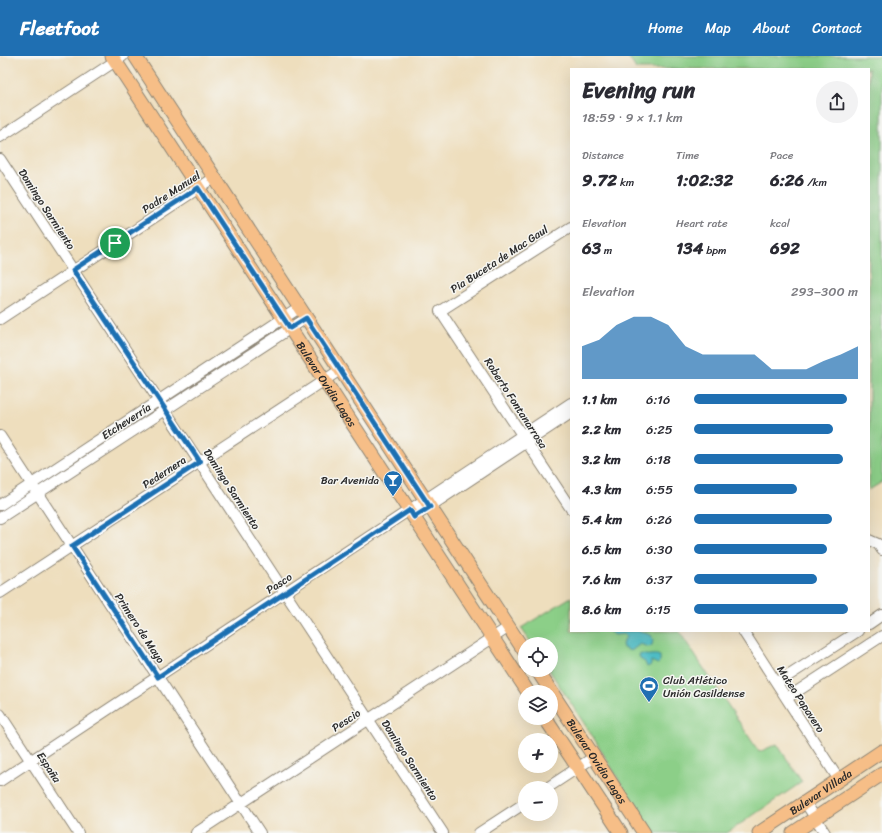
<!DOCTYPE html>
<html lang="en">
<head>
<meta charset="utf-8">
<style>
	:root { --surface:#fff; --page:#f2f2f3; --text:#2b2b33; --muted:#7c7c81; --accent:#1f6fb2 }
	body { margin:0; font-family:Sriracha,sans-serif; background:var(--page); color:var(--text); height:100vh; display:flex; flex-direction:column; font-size:15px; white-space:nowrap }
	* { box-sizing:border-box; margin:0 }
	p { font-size:13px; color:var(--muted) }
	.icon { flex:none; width:22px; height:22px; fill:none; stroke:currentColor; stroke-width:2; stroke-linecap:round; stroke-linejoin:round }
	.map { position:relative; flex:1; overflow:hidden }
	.panel { position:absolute; left:570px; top:12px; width:300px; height:564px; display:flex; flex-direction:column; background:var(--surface); border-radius:0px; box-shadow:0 4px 16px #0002 }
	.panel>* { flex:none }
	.buttons { position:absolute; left:518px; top:581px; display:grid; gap:8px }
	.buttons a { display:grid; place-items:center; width:40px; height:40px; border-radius:50%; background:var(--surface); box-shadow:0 4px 16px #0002; font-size:20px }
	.pin { position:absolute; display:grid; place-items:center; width:34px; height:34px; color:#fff; margin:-17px; border:2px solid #fff; border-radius:50%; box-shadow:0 1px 4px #0007 }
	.round { display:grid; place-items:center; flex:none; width:42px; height:42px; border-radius:21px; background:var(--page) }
	.head { display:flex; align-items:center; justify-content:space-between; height:68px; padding:0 12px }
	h1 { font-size:22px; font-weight:800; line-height:30px }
	.metrics { display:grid; grid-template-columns:repeat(3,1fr); gap:6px; height:68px; padding:4px 12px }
	.metrics div { display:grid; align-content:center }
	.metrics b { font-size:17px; font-weight:800 }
	.metrics small { font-size:11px; font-weight:400 }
	.metrics p { font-size:11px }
	.chart { height:112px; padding:8px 12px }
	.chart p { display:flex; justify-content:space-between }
	.chart svg { width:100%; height:72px; margin-top:4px; fill:var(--accent); opacity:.7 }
	ul { padding:0 12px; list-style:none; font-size:13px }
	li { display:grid; grid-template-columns:64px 48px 1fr; align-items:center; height:30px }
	li i { height:10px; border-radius:5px; background:var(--accent) }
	header { display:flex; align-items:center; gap:24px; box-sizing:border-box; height:56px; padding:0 20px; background:var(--accent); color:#fff }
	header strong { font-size:19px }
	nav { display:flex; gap:22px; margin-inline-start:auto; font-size:14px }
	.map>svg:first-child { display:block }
</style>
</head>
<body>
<header>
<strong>Fleetfoot</strong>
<nav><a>Home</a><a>Map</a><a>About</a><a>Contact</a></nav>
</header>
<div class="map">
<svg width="882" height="777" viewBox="0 0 882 777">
	<rect width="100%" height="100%" fill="#f6f6f2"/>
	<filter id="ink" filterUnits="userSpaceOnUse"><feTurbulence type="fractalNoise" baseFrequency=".025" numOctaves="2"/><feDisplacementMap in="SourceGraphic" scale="8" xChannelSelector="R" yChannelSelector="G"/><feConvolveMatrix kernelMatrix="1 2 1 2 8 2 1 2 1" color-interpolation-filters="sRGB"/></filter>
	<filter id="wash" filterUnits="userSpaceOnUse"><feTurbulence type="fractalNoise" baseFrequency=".012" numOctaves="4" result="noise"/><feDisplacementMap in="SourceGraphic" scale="16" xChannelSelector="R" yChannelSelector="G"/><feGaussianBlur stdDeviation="0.9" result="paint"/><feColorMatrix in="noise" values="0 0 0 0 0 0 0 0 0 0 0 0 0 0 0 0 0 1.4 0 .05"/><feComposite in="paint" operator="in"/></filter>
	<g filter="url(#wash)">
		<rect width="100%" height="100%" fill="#eedebd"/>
		<path fill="#8ccf88" stroke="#5c7d5a" d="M628,0H882V426L869,434V13H636Z
			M571,541V575H679L759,696L777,688L802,726L727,777H651L593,681L549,614H551V588H532L521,572Z"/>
		<path fill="#4ebcc4" stroke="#3c7478" d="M608,575H638L651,579L653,584L652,589L649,591L640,588L631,595L623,592L622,588L626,581L624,578L615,579Z
			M642,598C648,601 654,597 660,600V606L658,608L651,605V609L647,611L645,606L640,603L639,599Z"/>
	</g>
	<g filter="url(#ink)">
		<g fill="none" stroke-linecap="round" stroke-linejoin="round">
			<defs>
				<path id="minor" d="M0,81L123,0
					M0,103L443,777
					M571,171L440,255L571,453
					M0,263L214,122
					M0,380L260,777
					M0,449L299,252
					M414,461L571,357
					M0,462L306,262
					M869,484L878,488L882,494
					M0,537L340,314
					M869,568L882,559
					M743,575L839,724
					M777,627L858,575
					M787,642L882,580
					M0,658L78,777
					M0,725L571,347
					M547,732L594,701
					M805,746L825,777
					M196,777L509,571
					M479,777L525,747"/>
				<g id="major">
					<path id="s1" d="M112,0L528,636"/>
					<path d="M135,0L525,596"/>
					<path id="s2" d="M537,614L644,777"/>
					<path d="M545,662L621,777"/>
					<path id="s3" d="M759,777L882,695"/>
					<path d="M793,777L882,718"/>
				</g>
			</defs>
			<use href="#minor" stroke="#8c8474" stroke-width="12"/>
			<use href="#major" stroke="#8c8474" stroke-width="15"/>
			<use href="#minor" stroke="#fff" stroke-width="10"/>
			<use href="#major" stroke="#f6be87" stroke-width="13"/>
		</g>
	</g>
	<g fill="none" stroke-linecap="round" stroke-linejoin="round" filter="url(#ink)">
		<defs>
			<path id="route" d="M198,132L290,272L306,262L430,451L414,461L410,454L158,621L72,490L200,406L73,214Z"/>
		</defs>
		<use href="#route" stroke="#fff" stroke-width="8"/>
		<use href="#route" stroke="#1f6fb2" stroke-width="5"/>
	</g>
	<defs>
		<symbol id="bar-pin" viewBox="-11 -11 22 30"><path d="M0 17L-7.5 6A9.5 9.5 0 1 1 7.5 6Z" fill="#1f6fb2" stroke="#f6f6f2"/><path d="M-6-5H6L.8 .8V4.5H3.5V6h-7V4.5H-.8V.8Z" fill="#fff"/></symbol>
		<symbol id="stadium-pin" viewBox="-11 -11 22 30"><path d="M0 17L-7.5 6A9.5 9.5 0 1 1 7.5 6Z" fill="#1f6fb2" stroke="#f6f6f2"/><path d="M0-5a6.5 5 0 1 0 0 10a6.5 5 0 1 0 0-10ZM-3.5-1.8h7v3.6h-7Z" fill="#fff"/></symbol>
	</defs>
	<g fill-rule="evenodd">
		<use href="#bar-pin" x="382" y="413" width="22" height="30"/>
		<use href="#stadium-pin" x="638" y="619" width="22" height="30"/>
	</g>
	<g text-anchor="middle" stroke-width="3" stroke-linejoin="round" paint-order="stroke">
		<g font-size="11" fill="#2b2b2b" stroke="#f6f6f2">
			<text transform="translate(171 136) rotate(-33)" y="4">Padre Manuel</text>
			<text transform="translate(47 153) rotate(57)" y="4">Domingo Sarmiento</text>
			<text transform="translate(499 203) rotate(-33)" y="4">Pia Buceta de Mac Gaul</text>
			<text dy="4" stroke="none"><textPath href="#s1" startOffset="392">Bulevar Ovidio Lagos</textPath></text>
			<text transform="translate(516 347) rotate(57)" y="4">Roberto Fontanarrosa</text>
			<text transform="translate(126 365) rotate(-33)" y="4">Etcheverría</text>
			<text transform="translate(164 416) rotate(-33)" y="4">Pedernera</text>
			<text transform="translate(232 433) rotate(57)" y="4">Domingo Sarmiento</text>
			<text transform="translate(279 527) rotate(-33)" y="4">Pasco</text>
			<text transform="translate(140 572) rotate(57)" y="4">Primero de Mayo</text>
			<text transform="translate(801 643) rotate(57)" y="4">Mateo Papavero</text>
			<text transform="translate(346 664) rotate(-33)" y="4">Pescio</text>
			<text transform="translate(410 704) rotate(57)" y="4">Domingo Sarmiento</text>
			<text dy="4" stroke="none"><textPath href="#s2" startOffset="109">Bulevar Ovidio Lagos</textPath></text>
			<text transform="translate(49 711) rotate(57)" y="4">España</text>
			<text dy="4" stroke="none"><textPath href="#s3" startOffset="74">Bulevar Villada</textPath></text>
		</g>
		<g font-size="11" fill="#2b2b2b" stroke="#f6f6f2" text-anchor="end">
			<text x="379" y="428">Bar Avenida</text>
			<text x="663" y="628" text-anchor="start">Club Atlético<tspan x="663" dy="13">Unión Casildense</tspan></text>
		</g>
	</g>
</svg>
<div class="buttons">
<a><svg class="icon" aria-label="locate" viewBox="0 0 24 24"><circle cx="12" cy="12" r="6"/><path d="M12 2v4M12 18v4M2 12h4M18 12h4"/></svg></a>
<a><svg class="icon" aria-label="layers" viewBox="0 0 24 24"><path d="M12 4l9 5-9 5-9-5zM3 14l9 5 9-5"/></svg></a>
<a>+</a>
<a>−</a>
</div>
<div class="pin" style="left:115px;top:187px;background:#1e9e55"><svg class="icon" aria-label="arrive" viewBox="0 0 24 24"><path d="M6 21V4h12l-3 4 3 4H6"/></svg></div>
<section class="panel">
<div class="head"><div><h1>Evening run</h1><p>18:59 · 9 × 1.1 km</p></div><a class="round"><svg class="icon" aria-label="share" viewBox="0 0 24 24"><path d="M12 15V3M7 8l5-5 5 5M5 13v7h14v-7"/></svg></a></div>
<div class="metrics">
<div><p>Distance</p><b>9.72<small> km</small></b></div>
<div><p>Time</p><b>1:02:32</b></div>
<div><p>Pace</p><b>6:26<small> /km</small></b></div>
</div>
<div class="metrics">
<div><p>Elevation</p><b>63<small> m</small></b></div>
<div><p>Heart rate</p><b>134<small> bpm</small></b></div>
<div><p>kcal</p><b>692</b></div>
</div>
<div class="chart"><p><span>Elevation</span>293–300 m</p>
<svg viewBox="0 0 160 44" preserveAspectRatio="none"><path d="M0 44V24L10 20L20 11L30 6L40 6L50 11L60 24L70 29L80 29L90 29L100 29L110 38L120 38L130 38L140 33L150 29L160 24V44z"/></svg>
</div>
<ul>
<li><b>1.1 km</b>6:16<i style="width:93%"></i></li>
<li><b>2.2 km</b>6:25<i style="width:85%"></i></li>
<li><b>3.2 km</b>6:18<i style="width:91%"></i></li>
<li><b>4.3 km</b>6:55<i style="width:63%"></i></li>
<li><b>5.4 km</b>6:26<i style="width:84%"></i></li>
<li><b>6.5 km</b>6:30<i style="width:81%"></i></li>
<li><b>7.6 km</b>6:37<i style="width:75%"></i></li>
<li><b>8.6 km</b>6:15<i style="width:94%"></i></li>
</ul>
</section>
</div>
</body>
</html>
